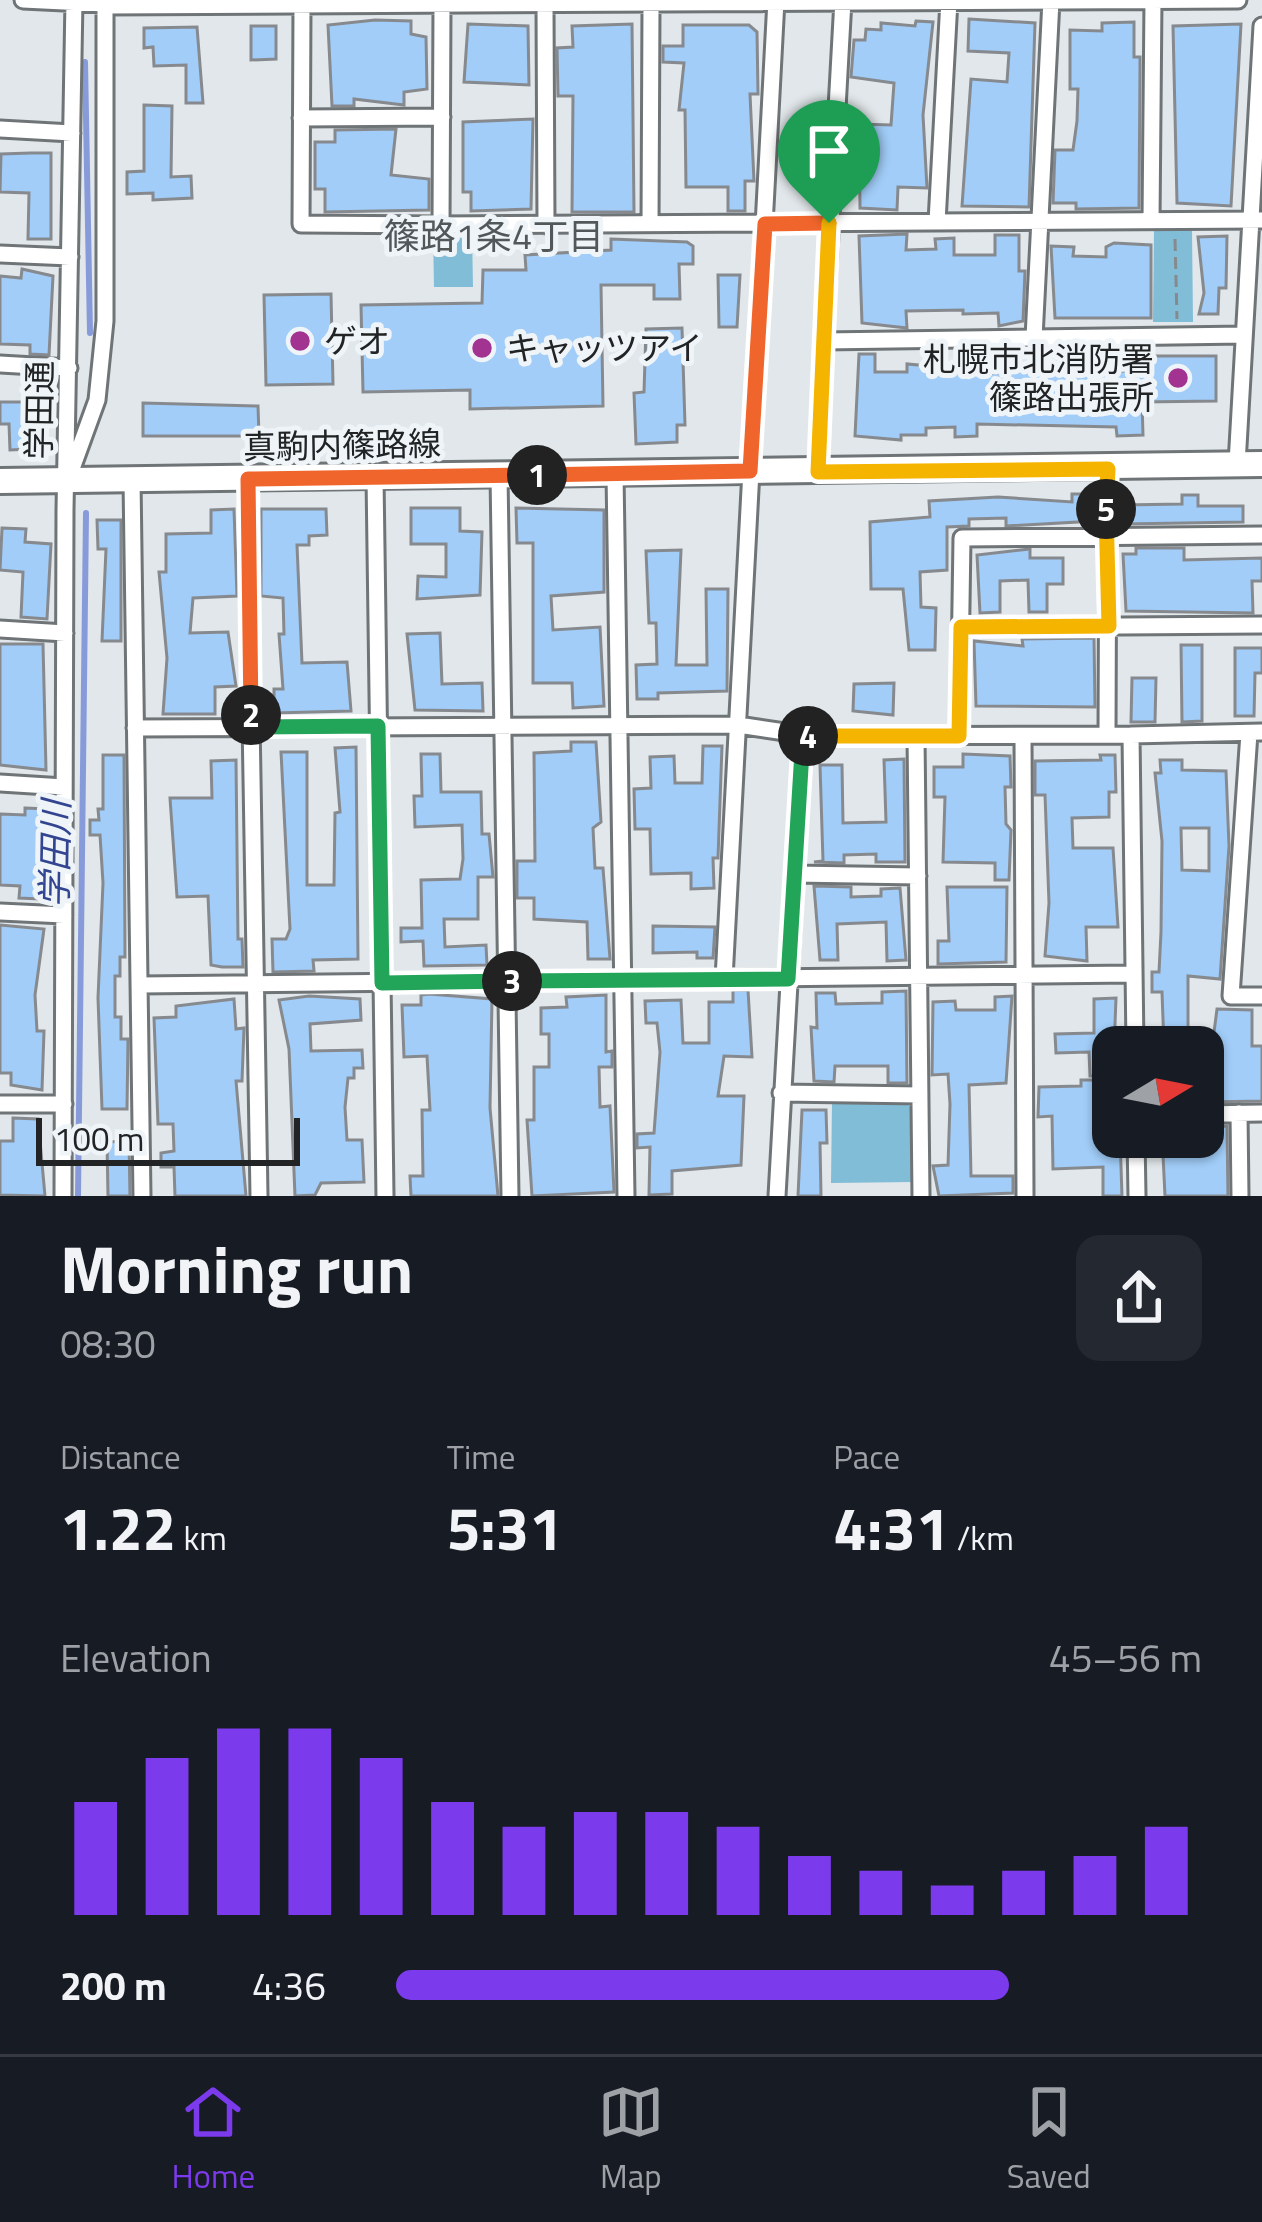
<!DOCTYPE html>
<html lang="en">
<head>
<meta charset="utf-8">
<style>
	:root { --surface:#171b24; --page:#242831; --text:#f1f3f6; --muted:#9ea1a6; --line:#363941; --accent:#7c3aed }
	body { margin:0; font-family:"Titillium Web","Noto Sans JP",sans-serif; background:var(--page); color:var(--text); height:100vh; display:flex; flex-direction:column; font-size:45px; white-space:nowrap }
	* { box-sizing:border-box; margin:0 }
	p { font-size:39px; color:var(--muted) }
	.icon { flex:none; width:66px; height:66px; fill:none; stroke:currentColor; stroke-width:2; stroke-linecap:round; stroke-linejoin:round }
	.map { position:relative; height:1196px; overflow:hidden }
	.side { display:flex; flex-direction:column; background:var(--surface); flex:1 }
	.side>* { flex:none }
	.needle { width:78px; rotate:80deg }
	.fabs { position:absolute; left:1092px; top:1026px; display:grid; gap:24px }
	.fabs a { display:grid; place-items:center; width:132px; height:132px; border-radius:24px; background:var(--surface); box-shadow:0 3px 9px #0004; font-size:60px }
	.scale { position:absolute; left:36px; bottom:30px; width:264px; box-sizing:border-box; padding-left:12px; border:6px solid #212325; border-top:0; font-size:33px; line-height:42px; white-space:nowrap; color:#212325; -webkit-text-stroke:9px #eef4f7; paint-order:stroke }
	.pin { position:absolute; display:grid; place-items:center; width:102px; height:102px; color:#fff; margin:-123px -51px; border-radius:50% 50% 50% 0; rotate:-45deg; box-shadow:0 0 12px #0007 }
	.pin .icon { rotate:45deg }
	.km { position:absolute; width:60px; height:60px; margin:-30px; border-radius:50%; background:#222; color:#fff; font-size:33px; line-height:60px; text-align:center }
	.round { display:grid; place-items:center; flex:none; width:126px; height:126px; border-radius:24px; background:var(--page) }
	.headline { display:flex; align-items:center; justify-content:space-between; height:204px; padding:0 60px }
	h1 { font-size:66px; font-weight:700; line-height:90px }
	.figures { display:grid; grid-template-columns:repeat(3,1fr); gap:18px; height:204px; padding:12px 60px }
	.figures div { display:grid; align-content:center }
	.figures b { font-size:60px; font-weight:700 }
	.figures small { font-size:33px; font-weight:400 }
	.figures p { font-size:33px }
	.chart { height:336px; padding:24px 60px }
	.chart p { display:flex; justify-content:space-between }
	.chart svg { width:100%; height:216px; margin-top:12px; stroke:var(--accent); stroke-width:6 }
	ul { padding:0 60px; list-style:none; font-size:39px }
	li { display:grid; grid-template-columns:192px 144px 1fr; align-items:center; height:90px }
	li i { height:30px; border-radius:15px; background:var(--accent) }
	.tabs { display:flex; justify-content:space-around; align-items:center; height:168px; border-top:3px solid var(--line); background:var(--surface); font-size:33px; color:var(--muted) }
	.tabs a { display:grid; justify-items:center; gap:6px }
	.tabs .current { color:var(--accent) }
	.map>svg:first-child { display:block }
</style>
</head>
<body>
<div class="map">
<svg width="1262" height="1196" viewBox="0 0 1262 1196">
	<rect width="100%" height="100%" fill="#e1e7ea"/>
	<path fill="#82bdd7" d="M1154,228L1192,229L1193,322H1153Z
		M472,232L473,287H434L433,233Z
		M903,1102L913,1108V1182L831,1183L832,1103Z"/>
	<g fill="none" stroke-linecap="round" stroke-linejoin="round">
		<path stroke="#879bdb" stroke-width="6" d="M85,62L90,333
			M78,1196L86,513"/>
	</g>
	<path fill="#a1cdf8" stroke="#868a8f" stroke-width="3" fill-rule="evenodd" d="M969,19L1035,23L1029,207L962,206L971,79L1007,82L1009,53L968,51Z
		M375,20L411,21V34L426,37L427,89L404,92V105L354,99V106H332L328,25Z
		M916,21L933,22L923,115L927,188L898,187L897,210L860,208L859,124L891,125L894,83L851,77L854,40H865L866,29L881,30V23L915,26Z
		M1134,22V57H1140V69L1139,208L1076,209V203H1053L1055,150H1073L1077,121L1078,89H1070V30L1102,31V23Z
		M468,24L528,26L529,85L464,82Z
		M632,24L634,212H572L573,96H558L557,48L573,47L572,26Z
		M1241,24L1231,206L1177,203L1173,26Z
		M683,25H749L757,32L758,94H750L754,181H745V211H728V187H686L685,110H679L684,63L663,62V46H683Z
		M251,26H276V59L251,60Z
		M197,27L203,103H186V65L154,66L153,47L144,48V28Z
		M144,105L172,106L171,177L191,176L192,198L153,200V193L127,194V172L144,171Z
		M533,119L531,209L471,211V192H463V122Z
		M396,129L391,175L429,179V210L325,212V189H315V142H335V130Z
		M31,153H51V239H28L29,193L0,192L1,154Z
		M907,234L906,250L936,249L935,239L954,238V255H995V235H1019V271H1025L1023,321L999,326L998,313L963,314V310L906,311L907,328L862,323L859,236Z
		M1227,236L1226,288H1219L1218,314H1199L1204,293L1198,237Z
		M611,239L687,242L693,246V264H679L680,299H654V285H601L603,406L470,409V390L363,392L361,305L482,303L483,270H526L525,255L611,250Z
		M1114,243L1151,245V318H1055L1051,246L1074,247L1073,256L1106,257V247Z
		M22,269L53,276L49,355L30,354V345L0,344V276L21,278Z
		M718,275H740L737,327H719Z
		M331,294L333,384L266,385L264,295Z
		M682,328L685,425H677V442L636,444L634,393L644,392L646,329Z
		M1012,350L1013,367L1101,357V372L1147,370V356H1216V401L1142,402L1143,435L1117,436L1116,427L977,424V436L955,437V427L926,428V435H901V440L855,436L859,354H875V372H907V364L951,368V362H969L968,374L997,373L996,351Z
		M0,402H30L31,449L10,450L9,424H0Z
		M143,403L258,406L259,436H143Z
		M1072,494H1095V521L1006,526V518L969,519V526L947,527V570L920,572L921,607L936,608L935,650H909L903,589H871L870,522L930,517L929,501L998,497L1072,502Z
		M1182,495H1198V506H1243V522L1124,524L1123,505L1182,504Z
		M411,508H460V531L482,532L480,595L417,599L418,576L446,577V544H411Z
		M516,508L604,510V592L551,596L553,630L600,627L604,706L573,708L572,683H533V543H517Z
		M234,509L237,596L193,598L190,633L228,632L236,686L215,687V714H163L167,658L159,572H166V534L211,533V510Z
		M261,509H326L327,535L309,536V545H297L302,663L347,662L351,711L274,713V689H283L279,634H284L283,598L261,596Z
		M97,520H121V641H102L106,549H98Z
		M2,528L26,529L25,542L51,544L47,619L21,617L23,572L0,570Z
		M1136,548H1184V560L1262,558V581H1252L1253,613L1126,611L1123,554H1136Z
		M1030,549V558H1063V584H1047V612H1029L1028,580L1000,581V612L980,613L977,555Z
		M681,550L676,665H707L706,589H728L727,691L658,693V699H637L636,665L657,664L656,623H649L646,551Z
		M440,633L442,684L482,683L483,711L415,710L407,634Z
		M1094,638L1095,707L976,706L974,641L1023,646L1022,639Z
		M0,644H43L46,770L0,765Z
		M1181,645H1202V721L1182,722Z
		M1235,648H1262V673H1255L1254,716H1235Z
		M1132,678H1156L1155,722H1131Z
		M894,683L893,715L853,711L854,684Z
		M571,742H596L601,822L593,828L595,868H603L610,959H588L587,922L534,919V898H517V861H535L534,753L571,751Z
		M703,746H722L718,858H713L714,888L691,889V873L651,874L650,829H635L634,789L651,788L650,757L674,756L675,783H702Z
		M356,747L358,959L313,960L314,971L273,972L272,939H286L290,929L281,752H307V885H334L335,813L340,812L335,748Z
		M421,754H440L441,792H481L482,834H489L493,877H478V919H444L445,947L486,945L487,965L424,966L423,941L401,942V928H422L421,880L460,879L463,859L462,825L415,827L414,796H422Z
		M963,754L1010,756L1011,787H1005L1006,824L1011,830L1009,880H995V863L943,862L945,797H934V767H963Z
		M103,755H124L125,957H120V976H115V1017H121V1039H128L127,1109H102L98,998L103,883L100,835H90V820H99L98,809H103Z
		M1100,755H1115L1116,792H1109V817L1072,818L1073,848H1113L1118,927H1086L1087,961L1045,956L1049,903L1045,795H1035V761L1101,760Z
		M904,759L905,862H876V854L844,855V863L814,862L823,861L820,765H842L843,823L886,822L884,760Z
		M236,760L238,939H242L243,967H222L211,965L208,896L177,897L170,798H212L211,761Z
		M1160,760H1182V770L1226,771L1229,846L1220,979L1188,976V1046L1164,1047L1162,992H1152V972H1159L1161,932L1162,841L1155,773H1161ZM1181,828H1209V871L1182,870Z
		M25,808L47,809L40,899L19,898L20,886L0,885V814L25,815Z
		M814,886L851,887V897L881,896V889L900,888L906,960L887,961L886,922L837,924L838,960H820Z
		M947,887H1007L1006,962L938,964V941H949Z
		M0,925L44,929L35,995L37,1031H44L42,1090L11,1085V1073H0Z
		M653,926L715,927L713,958H697V952L653,953Z
		M733,990H748L752,1057L724,1056L718,1096H744L741,1165L672,1171V1194L649,1195L650,1147L637,1148V1134L654,1133L660,1052L657,1023H646L645,1001L681,1000L683,1043H709V1002H733Z
		M906,991L907,1083H888V1066H835L834,1082L814,1081L811,1027L817,1028L816,993H835L836,1004L882,1003V992Z
		M429,994L492,999L490,1108L498,1196H411L410,1176H423L422,1110H430L427,1056L404,1057L402,1005H421V995Z
		M606,995V1052L612,1051V1067H599L600,1107L610,1106L614,1192L532,1196L527,1120H534V1067H549V1034H541V1008L567,1007L566,997Z
		M309,996L360,999L361,1020L310,1024L311,1051L362,1050L363,1068H354V1078H348L345,1107L347,1140H362L364,1182L321,1183L315,1195L295,1196L289,1049L279,1000Z
		M1012,996L1006,1083L969,1085L971,1176H1013V1193L939,1196L933,1166L948,1165L950,1104L948,1074L932,1075L933,1002L955,1001L956,1010H995V997Z
		M1116,998L1113,1076H1090L1089,1052L1056,1053L1055,1034L1094,1033V999Z
		M234,999L236,1029L244,1028L242,1081H236L246,1196H175L174,1167H161V1153L174,1151L173,1124H158L154,1018L176,1017V1006Z
		M1217,1009L1252,1010V1046H1262V1101L1205,1102Z
		M1081,1080H1102V1120H1113V1137H1120L1122,1196H1103V1167L1053,1169L1052,1116L1038,1117L1039,1087L1081,1086Z
		M802,1110H826L827,1143H820L821,1196H798Z
		M13,1118L38,1119L45,1196L0,1195V1141H13Z
		M1227,1126L1228,1196H1165L1163,1155H1153V1137H1174V1146L1203,1145V1127Z
		M129,1141L130,1196H108L107,1142Z"/>
	<g fill="none" stroke-linecap="round" stroke-linejoin="round">
		<defs>
			<path id="street" d="M23,0L105,4
				M442,5L441,225L1262,220
				M105,6L1238,0
				M302,6L301,224L441,225
				M545,6L546,225
				M301,118L442,117
				M0,129L72,133
				M1151,221L1153,0
				M937,222L949,0
				M650,224L651,7
				M0,254L70,257
				M1034,338L1051,0
				M823,341L1244,335
				M0,364L69,368
				M1237,464L1262,26
				M73,466L97,400L105,321V0
				M817,471L843,0
				M615,474L626,1196
				M499,475L510,1196
				M375,477L385,1196
				M132,480L142,1196
				M247,480L259,1196
				M961,627L1262,625
				M0,629L65,633
				M135,728L738,725L812,736L1131,735L1135,1047
				M1249,733L1231,996H1262
				M1107,735L1108,469
				M1131,735L1262,732
				M916,736L921,1196
				M959,736L962,538L1262,535
				M1023,736L1025,1196
				M0,783L64,787
				M794,874L918,876
				M0,912L64,915
				M724,979L776,0
				M140,985L1133,974
				M781,1093L920,1095
				M0,1104H64
				M1239,1113L1240,1196
				M1203,1114L1262,1113
				M1136,1137L1137,1196
				M63,1196L65,510L74,0
				M777,1196L803,735"/>
			<path id="primary" d="M0,481L1262,464"/>
		</defs>
		<use href="#street" stroke="#6f7477" stroke-width="21"/>
		<use href="#primary" stroke="#6f7477" stroke-width="30"/>
		<path stroke="#868a8d" stroke-width="3" stroke-dasharray="12 6" stroke-linecap="butt" d="M1175,239L1177,319"/>
		<use href="#street" stroke="#fff" stroke-width="15"/>
		<use href="#primary" stroke="#fff" stroke-width="24"/>
	</g>
	<g fill="none" stroke-linecap="round" stroke-linejoin="round">
		<defs>
			<path id="split-1" d="M537,475L750,471L765,224L829,223"/>
			<path id="split-2" d="M251,715L248,479L537,475"/>
			<path id="split-3" d="M251,715V727L378,726L382,983L512,981"/>
			<path id="split-4" d="M512,981L788,979L803,735L808,736"/>
			<path id="split-5" d="M808,736H959L961,627L1109,626L1106,509"/>
			<path id="split-6" d="M829,223L818,472L1108,469L1106,509"/>
		</defs>
		<use href="#split-1" stroke="#fff" stroke-width="24"/>
		<use href="#split-2" stroke="#fff" stroke-width="24"/>
		<use href="#split-3" stroke="#fff" stroke-width="24"/>
		<use href="#split-4" stroke="#fff" stroke-width="24"/>
		<use href="#split-5" stroke="#fff" stroke-width="24"/>
		<use href="#split-6" stroke="#fff" stroke-width="24"/>
		<use href="#split-1" stroke="#f0652b" stroke-width="15"/>
		<use href="#split-2" stroke="#f0652b" stroke-width="15"/>
		<use href="#split-3" stroke="#22a559" stroke-width="15"/>
		<use href="#split-4" stroke="#22a559" stroke-width="15"/>
		<use href="#split-5" stroke="#f5b400" stroke-width="15"/>
		<use href="#split-6" stroke="#f5b400" stroke-width="15"/>
	</g>
	<g fill="#a23391" stroke="#eef4f7" stroke-width="4.5">
		<circle cx="300" cy="341" r="12"/>
		<circle cx="482" cy="348" r="12"/>
		<circle cx="1178" cy="378" r="12"/>
	</g>
	<g text-anchor="middle" stroke-width="10" stroke-linejoin="round" paint-order="stroke">
		<g font-size="33" fill="#212325" stroke="#eef4f7" text-anchor="start">
			<text x="324" y="353">ゲオ</text>
			<text x="506" y="360">キャッツアイ</text>
			<text x="1154" y="371" text-anchor="end">札幌市北消防署<tspan x="1154" dy="38">篠路出張所</tspan></text>
		</g>
		<g font-size="33" fill="#212325" stroke="#eef4f7">
			<text transform="translate(39 410) rotate(-89)" y="12">学田通</text>
			<text transform="translate(342 445) rotate(-1)" y="12">真駒内篠路線</text>
		</g>
		<g font-size="36" fill="#52585a" stroke="#eef4f7">
			<text x="494" y="249">篠路1条4丁目</text>
		</g>
		<g font-size="36" font-style="italic" fill="#334591" stroke="#eef4f7">
			<text transform="translate(55 854) rotate(-89)" y="13">学田川</text>
		</g>
	</g>
</svg>
<div class="fabs">
<a><svg class="needle" viewBox="-14 -14 28 28"><path d="M0-13l5 13h-10z" fill="#e53935"/><path d="M0 13l5-13h-10z" fill="#9ea1a6"/></svg></a>
</div>
<div class="scale">100 m</div>
<div class="pin" style="left:829px;top:223px;background:#1e9e55"><svg class="icon" aria-label="arrive" viewBox="0 0 24 24"><path d="M6 21V4h12l-3 4 3 4H6"/></svg></div>
<b class="km" style="left:537px;top:475px">1</b>
<b class="km" style="left:251px;top:715px">2</b>
<b class="km" style="left:512px;top:981px">3</b>
<b class="km" style="left:808px;top:736px">4</b>
<b class="km" style="left:1106px;top:509px">5</b>
</div>
<section class="side">
<div class="headline"><div><h1>Morning run</h1><p>08:30</p></div><a class="round"><svg class="icon" aria-label="share" viewBox="0 0 24 24"><path d="M12 15V3M7 8l5-5 5 5M5 13v7h14v-7"/></svg></a></div>
<div class="figures">
<div><p>Distance</p><b>1.22<small> km</small></b></div>
<div><p>Time</p><b>5:31</b></div>
<div><p>Pace</p><b>4:31<small> /km</small></b></div>
</div>
<div class="chart"><p><span>Elevation</span>45–56 m</p>
<svg viewBox="0 0 160 44" preserveAspectRatio="none"><path d="M5 44V21M15 44V12M25 44V6M35 44V6M45 44V12M55 44V21M65 44V26M75 44V23M85 44V23M95 44V26M105 44V32M115 44V35M125 44V38M135 44V35M145 44V32M155 44V26"/></svg>
</div>
<ul>
<li><b>200 m</b>4:36<i style="width:76%"></i></li>
</ul>
</section>
<nav class="tabs">
<a class="current"><svg class="icon" aria-label="home" viewBox="0 0 24 24"><path d="M3 11l9-7 9 7M6 9v11h12V9"/></svg>Home</a>
<a><svg class="icon" aria-label="map" viewBox="0 0 24 24"><path d="M3 6l6-2 6 2 6-2v14l-6 2-6-2-6 2zM9 4v14M15 6v14"/></svg>Map</a>
<a><svg class="icon" aria-label="saved" viewBox="0 0 24 24"><path d="M7 4h10v16l-5-4-5 4z"/></svg>Saved</a>
</nav>
</body>
</html>
